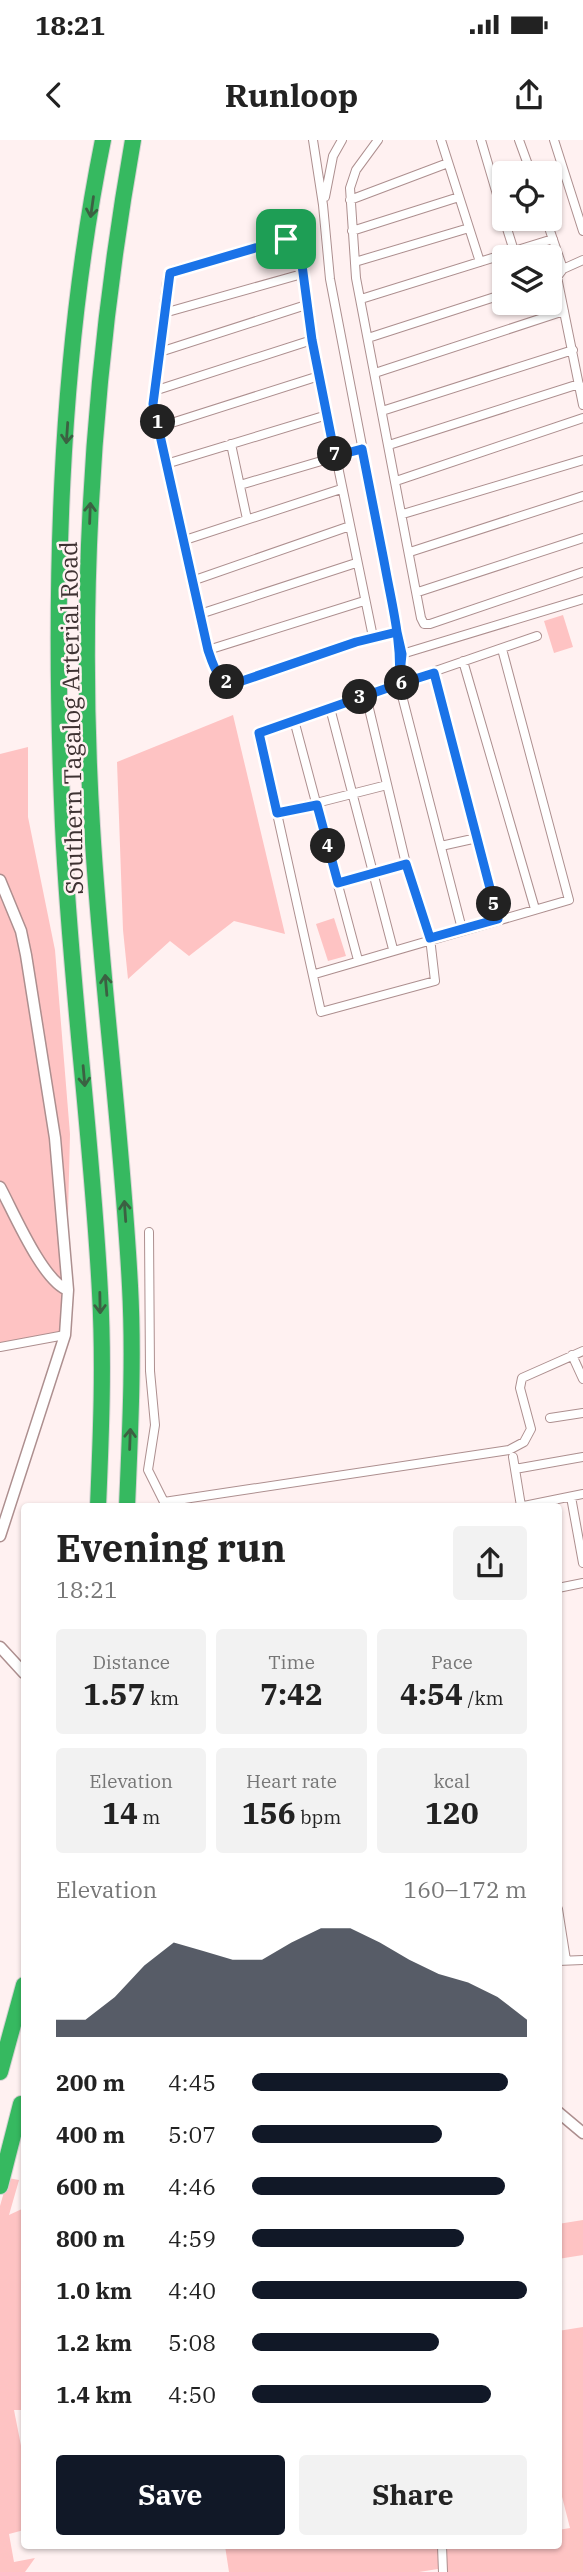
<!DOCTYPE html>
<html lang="en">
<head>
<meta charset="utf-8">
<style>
	:root { --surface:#fff; --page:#f2f2f2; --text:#222; --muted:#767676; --accent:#111827 }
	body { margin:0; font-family:"IBM Plex Serif",serif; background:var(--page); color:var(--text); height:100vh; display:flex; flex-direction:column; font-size:26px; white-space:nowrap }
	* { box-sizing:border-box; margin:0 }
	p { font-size:23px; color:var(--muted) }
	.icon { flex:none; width:38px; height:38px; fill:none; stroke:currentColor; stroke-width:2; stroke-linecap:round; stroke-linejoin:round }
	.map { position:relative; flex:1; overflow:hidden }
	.panel { position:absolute; left:21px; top:1363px; width:541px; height:1046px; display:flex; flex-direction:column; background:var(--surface); border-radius:7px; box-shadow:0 2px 5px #0004 }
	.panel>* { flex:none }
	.controls { position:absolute; left:492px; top:21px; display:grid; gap:14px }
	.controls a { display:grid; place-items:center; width:70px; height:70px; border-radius:7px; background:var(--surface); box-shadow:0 2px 5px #0004; font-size:35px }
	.pin { position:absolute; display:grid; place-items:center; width:60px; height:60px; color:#fff; margin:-30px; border-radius:14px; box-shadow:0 4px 10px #0006 }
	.km { position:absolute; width:35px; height:35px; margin:-18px; border-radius:50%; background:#222; color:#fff; font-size:19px; line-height:35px; text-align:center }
	.round { display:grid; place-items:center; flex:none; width:74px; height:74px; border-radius:7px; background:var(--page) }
	.head { display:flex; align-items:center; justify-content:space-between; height:119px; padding:0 35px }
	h1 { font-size:38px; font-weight:700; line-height:52px }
	.metrics { display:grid; grid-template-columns:repeat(3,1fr); gap:10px; height:119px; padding:7px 35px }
	.metrics div { display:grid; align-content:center; border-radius:7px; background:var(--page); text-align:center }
	.metrics b { font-size:30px; font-weight:700 }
	.metrics small { font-size:19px; font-weight:400 }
	.metrics p { font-size:19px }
	.chart { height:196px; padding:14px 35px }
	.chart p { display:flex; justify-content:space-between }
	.chart svg { width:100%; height:126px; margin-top:7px; fill:var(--accent); opacity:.7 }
	.action { display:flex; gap:14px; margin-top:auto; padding:14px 35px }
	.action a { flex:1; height:80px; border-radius:7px; background:var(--accent); color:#fff; font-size:28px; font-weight:700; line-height:80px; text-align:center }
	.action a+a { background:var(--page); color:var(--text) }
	ul { padding:0 35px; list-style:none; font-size:23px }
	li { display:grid; grid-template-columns:112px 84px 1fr; align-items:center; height:52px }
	li i { height:18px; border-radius:9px; background:var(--accent) }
	.status { display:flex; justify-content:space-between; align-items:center; height:49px; padding:0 35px; background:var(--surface); direction:ltr }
	.status svg { height:19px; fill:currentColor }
	header { display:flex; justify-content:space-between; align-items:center; height:91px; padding:0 35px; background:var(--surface); font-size:32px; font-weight:700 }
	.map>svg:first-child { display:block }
</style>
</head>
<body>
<div class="status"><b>18:21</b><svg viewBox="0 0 49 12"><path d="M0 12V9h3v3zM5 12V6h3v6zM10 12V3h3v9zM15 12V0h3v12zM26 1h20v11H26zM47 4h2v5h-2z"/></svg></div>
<header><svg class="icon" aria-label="back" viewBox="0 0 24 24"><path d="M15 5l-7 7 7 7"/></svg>Runloop<svg class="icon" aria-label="share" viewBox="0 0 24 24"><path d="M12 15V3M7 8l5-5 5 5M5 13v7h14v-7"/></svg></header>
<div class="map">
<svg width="583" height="2432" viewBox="0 0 583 2432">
	<rect width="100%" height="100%" fill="#fff1f1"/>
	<path fill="#fec3c3" d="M563,475L573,507L554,513L544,481Z
		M233,575L285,794L234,781L189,816L170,801L128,839L123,790L117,622Z
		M28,607V677L55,810L70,994L65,1195L0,1208V614Z
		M334,778L346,816L328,821L316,784Z
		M8,2038L19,2040L9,2075L24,2068V2270H14L24,2321V2390L9,2394L14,2422L35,2418L25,2432H0V2066Z
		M583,2080V2115L558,2119V2084Z
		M583,2187V2432H445L444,2428L419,2432H229L225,2406H558V2390L570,2388L558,2341V2191Z"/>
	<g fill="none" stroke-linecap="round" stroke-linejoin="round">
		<defs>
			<path id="minor" d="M313,0L323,65L330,139L402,514L399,544L462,789
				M378,0L356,30L350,48L356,138L421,478L424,484H430L583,432
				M441,0L480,122
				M481,0L504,78
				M519,0L531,33
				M554,0L583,91
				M325,57L333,16L342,0
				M350,60L448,23
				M504,79L514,111
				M546,79L563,129
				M352,91L459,57
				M286,99L295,102L300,109L312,200L373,497L230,543C216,536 213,524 208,510L153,264L167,141L174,130Z
				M583,120L563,129L557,137L583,265
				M355,122L469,88
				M361,159L553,99
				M164,173L302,134
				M368,198L504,154
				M160,212L306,165
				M375,233L564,171
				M154,251L312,200
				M382,271L573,210
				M159,287L319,236
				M231,304L247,379
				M389,305L579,244
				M166,324L327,275
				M396,341L583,278
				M240,345L362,309
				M403,374L583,320
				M182,401L341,349
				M410,412L583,356
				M192,441L350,386
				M418,452L583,398
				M200,474L356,423
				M373,497L397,491
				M208,510L364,461
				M402,514L583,459
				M463,521L535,769
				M434,533L498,779
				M366,556L406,724
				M330,568L393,809
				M294,580L358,820
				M277,673L387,645
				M441,706L477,698
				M337,743L406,724L430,798L435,841L321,872L259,592L537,496
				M315,834L569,760L502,509
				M149,1092L150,1231L155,1285L148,1330L165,1364
				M0,1207L65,1195
				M572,1215L583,1239
				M550,1278L583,1273
				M513,1317L521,1366
				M515,1329L583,1317
				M571,1357L583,1423
				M164,1362L509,1310L524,1302L531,1289L520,1248L522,1238L583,1211
				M519,1367L583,1354
				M558,1448L583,1443
				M558,1769L566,1820
				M558,1821L583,1820
				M442,2406L443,2432"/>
			<path id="tertiary" d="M0,740L21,791L26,815L55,998L68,1150
				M0,1047C13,1071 43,1142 68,1150L65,1195L0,1396
				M0,1507L24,1533
				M558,1972L583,1993"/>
			<path id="motorway" d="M98,1367C101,1296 104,1224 100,1153C92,997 70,842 63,686C53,460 58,222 103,0
				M127,1367C130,1293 134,1220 130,1146C122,993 101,840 92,686C78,457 93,226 133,0
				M0,1932L24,1845
				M0,2046L21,1964"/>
		</defs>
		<use href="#minor" stroke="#ad8f8f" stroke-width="10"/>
		<use href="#tertiary" stroke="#ad8f8f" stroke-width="13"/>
		<use href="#motorway" stroke="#d5d2d2" stroke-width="18"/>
		<use href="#minor" stroke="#fff" stroke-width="8"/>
		<use href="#tertiary" stroke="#fff" stroke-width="10"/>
		<use href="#motorway" stroke="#36b960" stroke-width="16"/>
	</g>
	<defs><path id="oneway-shaft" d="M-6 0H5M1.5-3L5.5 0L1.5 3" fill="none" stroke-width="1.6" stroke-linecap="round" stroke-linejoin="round" transform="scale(1.75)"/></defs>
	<g stroke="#3b6142">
		<use href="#oneway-shaft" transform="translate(92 67) rotate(98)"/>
		<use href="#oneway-shaft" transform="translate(67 293) rotate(94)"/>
		<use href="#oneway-shaft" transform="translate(90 373) rotate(-88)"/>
		<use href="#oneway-shaft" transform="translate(106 845) rotate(-95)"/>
		<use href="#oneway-shaft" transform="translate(84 936) rotate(85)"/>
		<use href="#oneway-shaft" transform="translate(125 1071) rotate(-94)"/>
		<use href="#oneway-shaft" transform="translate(100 1163) rotate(89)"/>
		<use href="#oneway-shaft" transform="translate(130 1299) rotate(-88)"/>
	</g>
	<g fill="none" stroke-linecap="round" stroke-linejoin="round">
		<defs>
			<path id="route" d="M286,99L170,133L153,264L208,510C214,528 218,544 239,542L356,502L397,492L402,514L399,544L259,593L277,673L317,665L338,743L406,724L430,798L498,779L434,533L399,544C402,507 394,473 387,437C379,394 370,351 362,309L335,316L312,200L300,110L295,102L286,99"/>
		</defs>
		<use href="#route" stroke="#fff" stroke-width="14"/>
		<use href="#route" stroke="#1a73e8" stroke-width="9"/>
	</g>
	<g text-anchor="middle" stroke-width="5" stroke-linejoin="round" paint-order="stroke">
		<g font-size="24" fill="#3e3232" stroke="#fff1f1">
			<text transform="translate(72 578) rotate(-91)" y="8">Southern Tagalog Arterial Road</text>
		</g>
	</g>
</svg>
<div class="controls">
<a><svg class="icon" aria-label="locate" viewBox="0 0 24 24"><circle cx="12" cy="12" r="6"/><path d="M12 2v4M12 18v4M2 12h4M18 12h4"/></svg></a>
<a><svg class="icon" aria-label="layers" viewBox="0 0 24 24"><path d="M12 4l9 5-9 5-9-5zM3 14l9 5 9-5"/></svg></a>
</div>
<div class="pin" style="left:286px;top:99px;background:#1e9e55"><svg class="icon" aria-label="arrive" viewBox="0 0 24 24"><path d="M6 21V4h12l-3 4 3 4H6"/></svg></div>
<b class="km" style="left:158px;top:282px">1</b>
<b class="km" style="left:227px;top:542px">2</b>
<b class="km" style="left:360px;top:557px">3</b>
<b class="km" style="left:328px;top:706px">4</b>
<b class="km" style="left:494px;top:764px">5</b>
<b class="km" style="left:402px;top:543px">6</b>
<b class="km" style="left:335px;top:314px">7</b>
<section class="panel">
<div class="head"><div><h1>Evening run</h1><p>18:21</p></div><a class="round"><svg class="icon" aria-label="share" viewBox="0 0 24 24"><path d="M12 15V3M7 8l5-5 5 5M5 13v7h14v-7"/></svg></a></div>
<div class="metrics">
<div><p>Distance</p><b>1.57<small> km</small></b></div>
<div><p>Time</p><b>7:42</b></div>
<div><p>Pace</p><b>4:54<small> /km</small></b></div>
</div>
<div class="metrics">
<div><p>Elevation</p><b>14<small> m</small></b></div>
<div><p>Heart rate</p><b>156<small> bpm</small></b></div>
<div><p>kcal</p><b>120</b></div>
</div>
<div class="chart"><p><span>Elevation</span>160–172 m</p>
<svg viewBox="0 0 160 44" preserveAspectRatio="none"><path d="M0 44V38L10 38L20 30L30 19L40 11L50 14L60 17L70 17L80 11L90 6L100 6L110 11L120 17L130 22L140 25L150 30L160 38V44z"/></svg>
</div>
<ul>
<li><b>200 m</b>4:45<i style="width:93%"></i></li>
<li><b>400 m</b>5:07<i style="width:69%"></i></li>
<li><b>600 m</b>4:46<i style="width:92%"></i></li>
<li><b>800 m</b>4:59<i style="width:77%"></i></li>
<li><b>1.0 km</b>4:40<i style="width:100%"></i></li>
<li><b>1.2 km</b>5:08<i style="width:68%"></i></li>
<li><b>1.4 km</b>4:50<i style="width:87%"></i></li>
</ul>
<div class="action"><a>Save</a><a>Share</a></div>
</section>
</div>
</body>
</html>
